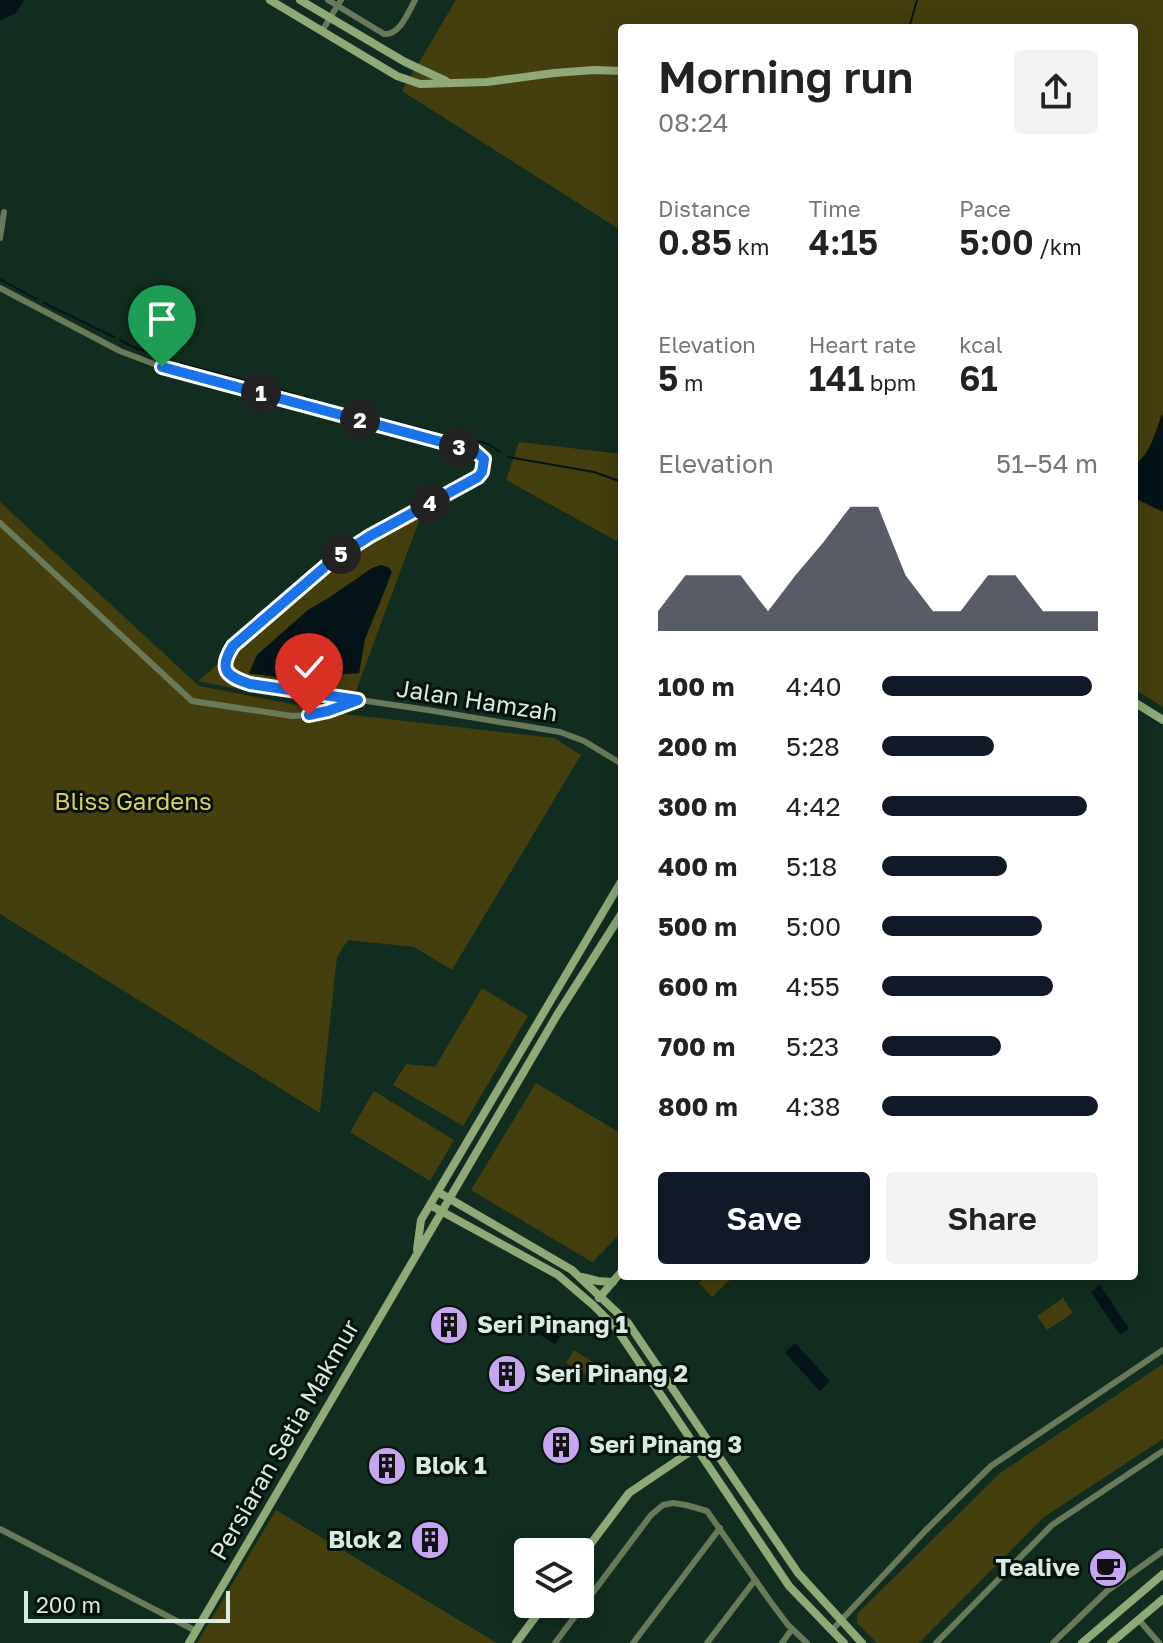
<!DOCTYPE html>
<html lang="en">
<head>
<meta charset="utf-8">
<style>
	:root { --surface:#fff; --page:#f2f2f2; --text:#222; --muted:#767676; --accent:#111827 }
	body { margin:0; font-family:"Golos Text",sans-serif; background:var(--page); color:var(--text); height:100vh; display:flex; flex-direction:column; font-size:30px; white-space:nowrap }
	* { box-sizing:border-box; margin:0 }
	p { font-size:26px; color:var(--muted) }
	.icon { flex:none; width:44px; height:44px; fill:none; stroke:currentColor; stroke-width:2; stroke-linecap:round; stroke-linejoin:round }
	.map { position:relative; flex:1; overflow:hidden }
	.details { position:absolute; left:618px; top:24px; width:520px; height:1256px; display:flex; flex-direction:column; background:var(--surface); border-radius:8px; box-shadow:0 4px 20px #0003 }
	.details>* { flex:none }
	.fabs { position:absolute; left:514px; top:1538px; display:grid; gap:16px }
	.fabs a { display:grid; place-items:center; width:80px; height:80px; border-radius:8px; background:var(--surface); box-shadow:0 4px 20px #0003; font-size:40px }
	.scale { position:absolute; left:24px; bottom:20px; width:206px; box-sizing:border-box; padding-left:8px; border:4px solid #d9eae0; border-top:0; font-size:22px; line-height:28px; white-space:nowrap; color:#d9eae0; -webkit-text-stroke:6px #07120c; paint-order:stroke }
	.pin { position:absolute; display:grid; place-items:center; width:68px; height:68px; color:#fff; margin:-82px -34px; border-radius:50% 50% 50% 0; rotate:-45deg; box-shadow:0 0 8px #0007 }
	.pin .icon { rotate:45deg }
	.km { position:absolute; width:40px; height:40px; margin:-20px; border-radius:50%; background:#222; color:#fff; font-size:22px; line-height:40px; text-align:center }
	.round { display:grid; place-items:center; flex:none; width:84px; height:84px; border-radius:8px; background:var(--page) }
	.headline { display:flex; align-items:center; justify-content:space-between; height:136px; padding:0 40px }
	h1 { font-size:44px; font-weight:600; line-height:60px }
	.metrics { display:grid; grid-template-columns:repeat(3,1fr); gap:12px; height:136px; padding:8px 40px }
	.metrics div { display:grid; align-content:center }
	.metrics b { font-size:34px; font-weight:600 }
	.metrics small { font-size:22px; font-weight:400 }
	.metrics p { font-size:22px }
	.chart { height:224px; padding:16px 40px }
	.chart p { display:flex; justify-content:space-between }
	.chart svg { width:100%; height:144px; margin-top:8px; fill:var(--accent); opacity:.7 }
	.button { display:flex; gap:16px; margin-top:auto; padding:16px 40px }
	.button a { flex:1; height:92px; border-radius:8px; background:var(--accent); color:#fff; font-size:32px; font-weight:600; line-height:92px; text-align:center }
	.button a+a { background:var(--page); color:var(--text) }
	ul { padding:0 40px; list-style:none; font-size:26px }
	li { display:grid; grid-template-columns:128px 96px 1fr; align-items:center; height:60px }
	li i { height:20px; border-radius:10px; background:var(--accent) }
	.map>svg:first-child { display:block }
</style>
</head>
<body>
<div class="map">
<svg width="1163" height="1643" viewBox="0 0 1163 1643">
	<rect width="100%" height="100%" fill="#102d1f"/>
	<path fill="#453f0e" fill-rule="evenodd" d="M456,0H1163V707L1134,689V28H622V231L402,91Z
		M519,442L622,454V544L506,480Z
		M0,502L199,686L343,714L554,738L581,755L452,970L414,947L348,940L337,957L320,1113L0,914Z
		M423,510L356,691L272,696L198,681L348,553ZM385,590L365,639L359,673L284,678L249,673L257,655L308,610L327,599Z
		M482,988L528,1016L463,1126L393,1085L406,1064L435,1067Z
		M536,1083L622,1134V1232L592,1262L471,1190Z
		M374,1091L454,1140L430,1181L350,1132Z
		M706,1276H732L733,1277L712,1297L699,1283Z
		M1063,1298L1073,1313L1047,1330L1037,1316Z
		M574,1350L596,1364L588,1377L566,1363Z
		M1163,1364V1439L1044,1517L919,1643H877L857,1623V1614L1000,1473Z
		M276,1510L497,1643H197Z"/>
	<path fill="#051418" d="M0,0H24L16,13L0,21Z
		M1162,414L1163,415V512L1134,498V465C1151,453 1155,433 1162,414Z
		M381,565L388,567L392,572L365,639L359,673L284,678L249,673L257,655L308,610L327,599L372,568Z
		M1100,1285L1129,1329L1120,1335L1091,1292Z
		M542,1321L562,1333L555,1344L535,1332Z
		M795,1343L830,1381L820,1391L785,1353Z"/>
	<g fill="none" stroke-linecap="round" stroke-linejoin="round">
		<path stroke="#051418" stroke-width="2" d="M909,28L917,0
			M0,279L36,299
			M44,303L114,337
			M120,340L135,348L173,360
			M180,363L295,394
			M305,396L321,405L351,410L428,430L446,437L469,439L488,444L500,452
			M508,457L594,472L622,482"/>
		<path stroke="#697a5b" stroke-width="6" d="M328,0L384,34C400,35 408,13 415,0
			M322,31L341,0
			M0,238L4,212
			M0,288L120,351L162,367L475,451L484,459L482,472L478,477L370,536L334,559L233,646C218,670 226,676 250,684L428,710L560,732L584,741L622,764
			M0,523L192,701L292,716L309,715L328,711L355,701
			M0,1529L196,1631
			M1139,1620L1159,1643
			M832,1630L926,1530L991,1466L1163,1350
			M555,1643L651,1515L663,1505L673,1503L686,1505L707,1511L770,1601L788,1625L807,1643
			M633,1643L720,1528
			M707,1643L755,1580
			M782,1643L792,1629
			M936,1643L1052,1525L1163,1451
			M1053,1643L1107,1591L1163,1551"/>
		<path stroke="#8fa977" stroke-width="8" d="M270,0L397,76L420,84L487,82L554,73L594,70L622,71
			M300,0L405,62L446,81
			M1134,702L1163,720
			M438,1192L572,1270L628,1323L798,1573L862,1643
			M430,1205L558,1275L593,1305L616,1328L789,1586L844,1643
			M417,1249L421,1220L622,880
			M582,1277L598,1281L613,1282
			M599,1298L622,1271
			M580,1558L629,1493L700,1445
			M189,1643L557,1015L622,913
			M516,1643L545,1604
			M1082,1643L1163,1574
			M1111,1643L1163,1599"/>
	</g>
	<g fill="none" stroke-linecap="round" stroke-linejoin="round">
		<defs>
			<path id="route" d="M162,367L475,451L484,459L482,472L478,477L370,536L334,559L233,646C218,670 226,676 250,684L358,700L328,711L309,715"/>
		</defs>
		<use href="#route" stroke="#fff" stroke-width="16"/>
		<use href="#route" stroke="#1a73e8" stroke-width="10"/>
	</g>
	<defs>
		<symbol id="building-disc" viewBox="-11 -11 22 22"><circle r="9.5" fill="#c6a6f0" stroke="#07120c"/><path d="M-4-6H4V6H1V3H-1V6H-4ZM-2.5-4.3h1.7v1.8h-1.7ZM.8-4.3h1.7v1.8H.8ZM-2.5-1h1.7V.8h-1.7ZM.8-1h1.7V.8H.8Z" fill="#111"/></symbol>
		<symbol id="cafe-disc" viewBox="-11 -11 22 22"><circle r="9.5" fill="#c6a6f0" stroke="#07120c"/><path d="M-5.5-4.5H6V0H3Q3 3.5 0 3.5H-2.5Q-5.5 3.5-5.5 0ZM3-3.2v2h1.7v-2ZM-6 4.5H4V6H-6Z" fill="#111"/></symbol>
	</defs>
	<g fill-rule="evenodd">
		<use href="#building-disc" x="427" y="1303" width="44" height="44"/>
		<use href="#building-disc" x="485" y="1352" width="44" height="44"/>
		<use href="#building-disc" x="539" y="1423" width="44" height="44"/>
		<use href="#building-disc" x="365" y="1444" width="44" height="44"/>
		<use href="#building-disc" x="408" y="1518" width="44" height="44"/>
		<use href="#cafe-disc" x="1086" y="1546" width="44" height="44"/>
	</g>
	<g text-anchor="middle" stroke-width="6" stroke-linejoin="round" paint-order="stroke">
		<g font-size="24" fill="#d9eae0" stroke="#07120c">
			<text transform="translate(477 701) rotate(9)" y="8">Jalan Hamzah</text>
			<text transform="translate(285 1440) rotate(-60)" y="8">Persiaran Setia Makmur</text>
		</g>
		<g font-size="24" fill="#e0d057" stroke="#07120c">
			<text x="133" y="810">Bliss Gardens</text>
		</g>
		<g font-size="24" font-weight="bold" fill="#d9eae0" stroke="#07120c" text-anchor="start">
			<text x="477" y="1333">Seri Pinang 1</text>
			<text x="535" y="1382">Seri Pinang 2</text>
			<text x="589" y="1453">Seri Pinang 3</text>
			<text x="415" y="1474">Blok 1</text>
			<text x="402" y="1548" text-anchor="end">Blok 2</text>
			<text x="1080" y="1576" text-anchor="end">Tealive</text>
		</g>
	</g>
</svg>
<div class="fabs">
<a><svg class="icon" aria-label="layers" viewBox="0 0 24 24"><path d="M12 4l9 5-9 5-9-5zM3 14l9 5 9-5"/></svg></a>
</div>
<div class="scale">200 m</div>
<div class="pin" style="left:162px;top:367px;background:#1e9e55"><svg class="icon" aria-label="arrive" viewBox="0 0 24 24"><path d="M6 21V4h12l-3 4 3 4H6"/></svg></div>
<div class="pin" style="left:309px;top:715px;background:#d93025"><svg class="icon" aria-label="check" viewBox="0 0 24 24"><path d="M5 12l5 5 9-10"/></svg></div>
<b class="km" style="left:261px;top:393px">1</b>
<b class="km" style="left:360px;top:420px">2</b>
<b class="km" style="left:459px;top:447px">3</b>
<b class="km" style="left:430px;top:503px">4</b>
<b class="km" style="left:341px;top:554px">5</b>
<section class="details">
<div class="headline"><div><h1>Morning run</h1><p>08:24</p></div><a class="round"><svg class="icon" aria-label="share" viewBox="0 0 24 24"><path d="M12 15V3M7 8l5-5 5 5M5 13v7h14v-7"/></svg></a></div>
<div class="metrics">
<div><p>Distance</p><b>0.85<small> km</small></b></div>
<div><p>Time</p><b>4:15</b></div>
<div><p>Pace</p><b>5:00<small> /km</small></b></div>
</div>
<div class="metrics">
<div><p>Elevation</p><b>5<small> m</small></b></div>
<div><p>Heart rate</p><b>141<small> bpm</small></b></div>
<div><p>kcal</p><b>61</b></div>
</div>
<div class="chart"><p><span>Elevation</span>51–54 m</p>
<svg viewBox="0 0 160 44" preserveAspectRatio="none"><path d="M0 44V38L10 27L20 27L30 27L40 38L50 27L60 17L70 6L80 6L90 27L100 38L110 38L120 27L130 27L140 38L150 38L160 38V44z"/></svg>
</div>
<ul>
<li><b>100 m</b>4:40<i style="width:97%"></i></li>
<li><b>200 m</b>5:28<i style="width:52%"></i></li>
<li><b>300 m</b>4:42<i style="width:95%"></i></li>
<li><b>400 m</b>5:18<i style="width:58%"></i></li>
<li><b>500 m</b>5:00<i style="width:74%"></i></li>
<li><b>600 m</b>4:55<i style="width:79%"></i></li>
<li><b>700 m</b>5:23<i style="width:55%"></i></li>
<li><b>800 m</b>4:38<i style="width:100%"></i></li>
</ul>
<div class="button"><a>Save</a><a>Share</a></div>
</section>
</div>
</body>
</html>
